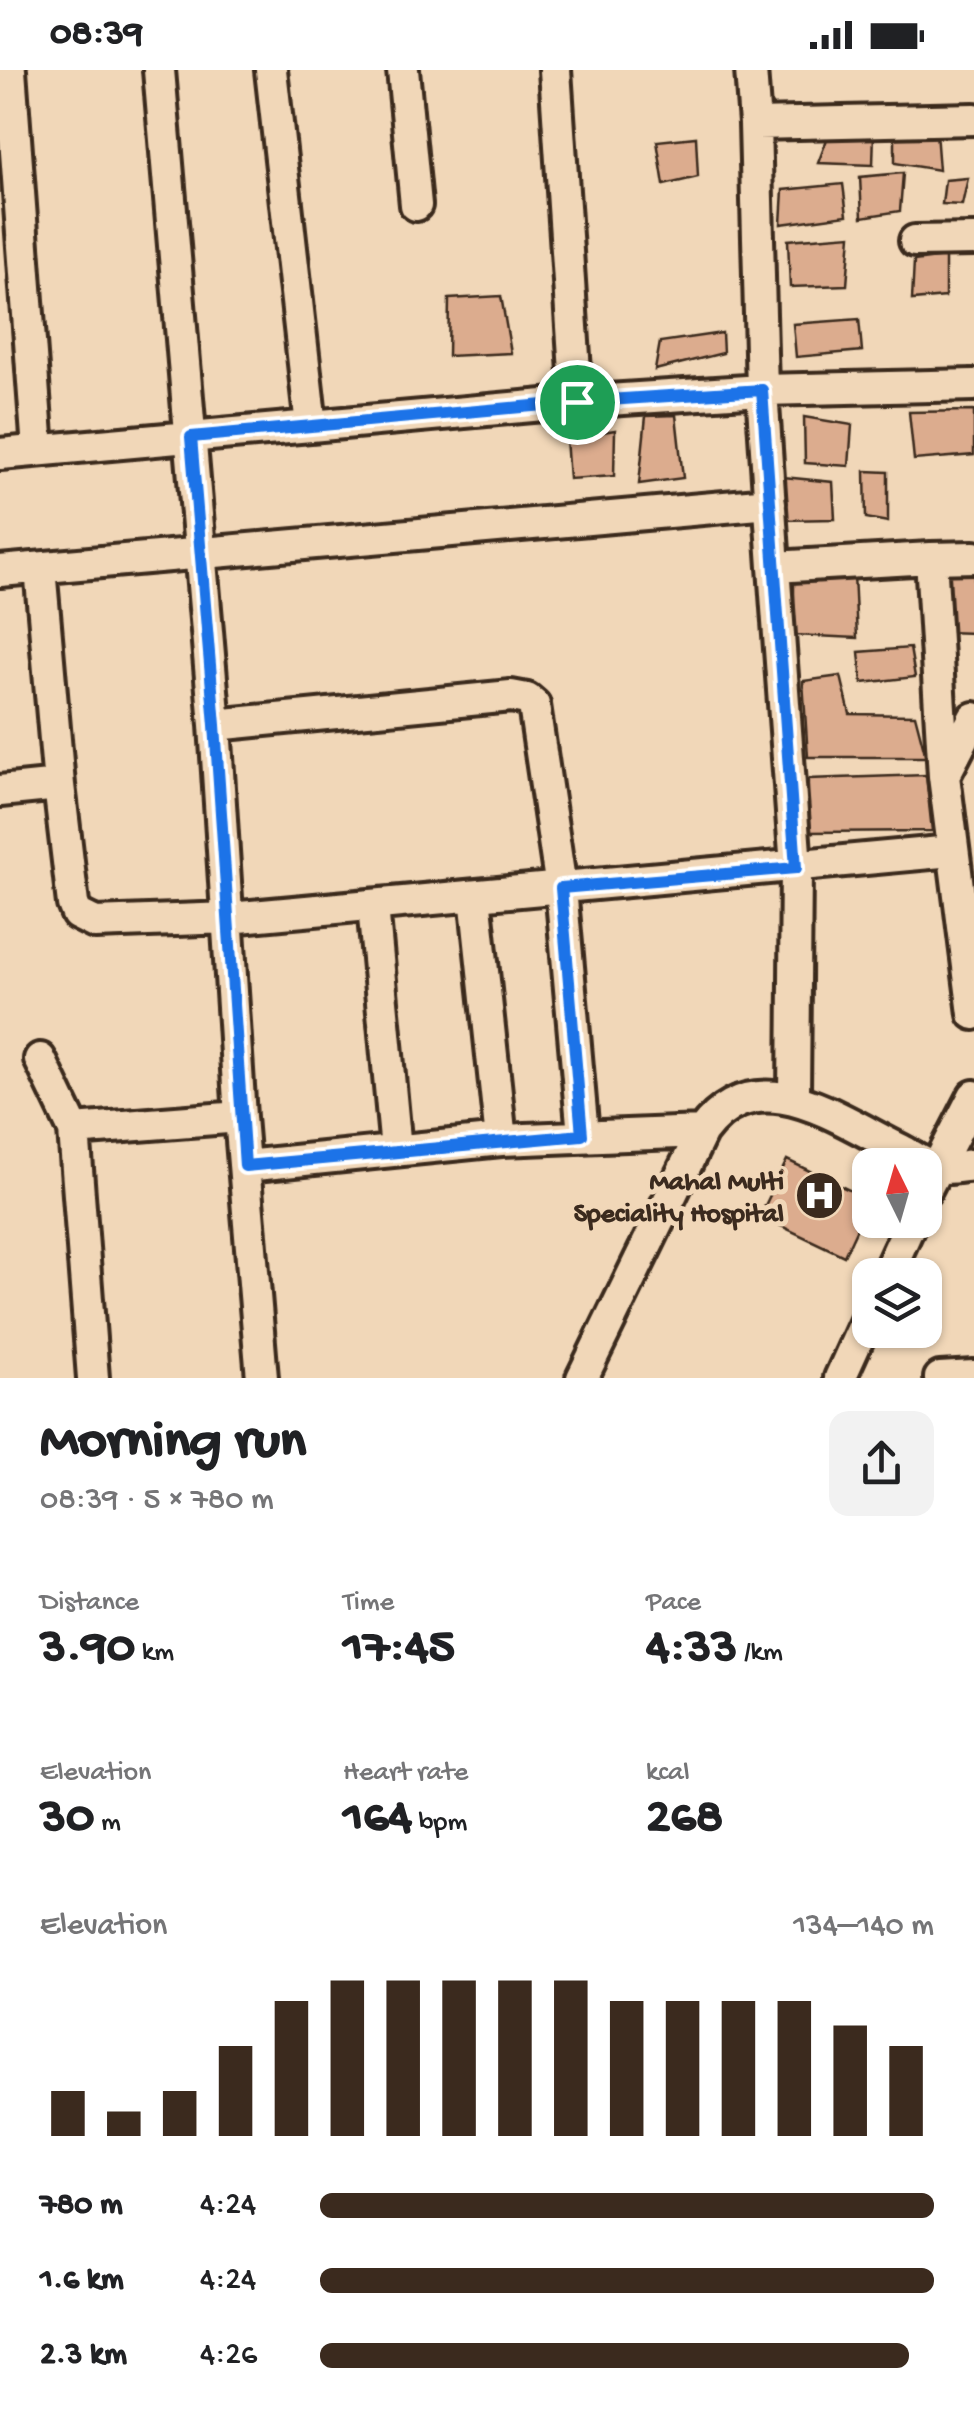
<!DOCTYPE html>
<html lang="en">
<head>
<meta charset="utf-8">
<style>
	:root { --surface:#fff; --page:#f2f2f2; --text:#202124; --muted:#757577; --accent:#3b2a1e }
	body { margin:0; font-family:"Gochi Hand",sans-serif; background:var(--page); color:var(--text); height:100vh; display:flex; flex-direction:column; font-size:38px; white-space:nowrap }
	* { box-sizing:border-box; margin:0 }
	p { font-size:32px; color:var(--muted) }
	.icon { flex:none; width:55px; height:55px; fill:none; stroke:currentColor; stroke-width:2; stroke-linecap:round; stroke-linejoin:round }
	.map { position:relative; height:1308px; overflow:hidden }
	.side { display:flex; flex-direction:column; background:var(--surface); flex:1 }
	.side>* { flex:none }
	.needle { width:65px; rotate:355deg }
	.buttons { position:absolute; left:852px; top:1078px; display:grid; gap:20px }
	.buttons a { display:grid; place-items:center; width:90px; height:90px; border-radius:20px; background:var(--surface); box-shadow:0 2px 8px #0004; font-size:50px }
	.pin { position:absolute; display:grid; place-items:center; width:85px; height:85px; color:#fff; margin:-42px; border:5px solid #fff; border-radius:50%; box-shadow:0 2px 10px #0007 }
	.round { display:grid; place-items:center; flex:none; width:105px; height:105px; border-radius:20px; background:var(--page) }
	.head { display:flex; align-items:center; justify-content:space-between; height:170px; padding:0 40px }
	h1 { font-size:55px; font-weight:700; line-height:75px }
	.metrics { display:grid; grid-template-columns:repeat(3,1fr); gap:15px; height:170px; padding:10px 40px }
	.metrics div { display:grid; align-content:center }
	.metrics b { font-size:50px; font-weight:700 }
	.metrics small { font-size:28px; font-weight:400 }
	.metrics p { font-size:28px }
	.chart { height:280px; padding:20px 40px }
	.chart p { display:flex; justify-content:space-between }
	.chart svg { width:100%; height:180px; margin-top:10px; stroke:var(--accent); stroke-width:6 }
	ul { padding:0 40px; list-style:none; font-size:32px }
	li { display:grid; grid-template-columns:160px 120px 1fr; align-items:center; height:75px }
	li i { height:25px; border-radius:12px; background:var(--accent) }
	.status { display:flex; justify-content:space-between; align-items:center; height:70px; padding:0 50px; background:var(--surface); direction:ltr }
	.status svg { height:28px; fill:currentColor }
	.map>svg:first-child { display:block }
</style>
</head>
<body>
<div class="status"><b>08:39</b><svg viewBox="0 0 49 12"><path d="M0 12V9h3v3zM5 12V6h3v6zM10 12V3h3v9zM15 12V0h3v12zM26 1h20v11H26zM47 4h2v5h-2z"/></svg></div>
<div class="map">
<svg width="974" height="1308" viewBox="0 0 974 1308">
	<rect width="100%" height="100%" fill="#f1d7b8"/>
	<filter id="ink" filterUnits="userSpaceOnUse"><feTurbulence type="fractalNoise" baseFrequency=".01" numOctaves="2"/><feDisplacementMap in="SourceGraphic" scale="20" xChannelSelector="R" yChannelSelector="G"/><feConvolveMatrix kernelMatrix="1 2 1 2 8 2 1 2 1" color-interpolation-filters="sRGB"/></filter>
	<g filter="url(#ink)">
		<path fill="#dcac8e" stroke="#3b2a1e" stroke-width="2.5" d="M936,62L939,100L895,93V67Z
			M874,63L873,95L818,93L829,64Z
			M696,67L698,107L664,115L657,71Z
			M903,103L900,141L862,147L860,107Z
			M968,108L962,135L942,134L945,110Z
			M843,114L847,145L781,154L783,120Z
			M851,165L847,215L790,217L788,170Z
			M945,187V227L912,230L914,191Z
			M501,226L511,283L448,286L449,229Z
			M859,249L862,281L796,287L793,254Z
			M722,263L723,283L655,300L660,272Z
			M974,341V385L914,390L909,342Z
			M676,345L683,408L639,414L646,346Z
			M804,347L852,355L849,396L805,393Z
			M615,360L614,406L569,409L566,368Z
			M865,401L888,402V452L866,448Z
			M783,407L833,412L835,449L782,450Z
			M974,495V563L945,562L942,496Z
			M854,504L857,568L794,565V509Z
			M910,578L915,607L862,613L859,582Z
			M841,606L850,644L915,645L926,687H808L803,611Z
			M926,705L932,761L807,762L808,709Z
			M787,1090L870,1130L844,1186L760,1146Z"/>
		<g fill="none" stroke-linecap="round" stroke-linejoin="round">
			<defs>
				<path id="minor" d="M10,0L38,380
					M159,0L215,655L240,1047L262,1308
					M271,0L311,356
					M403,0L416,135
					M555,0L577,332L762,320L774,497L931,488L944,706L974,944
					M751,0L755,54L762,320L974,315
					M755,54L974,49
					M915,171L974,170
					M0,384L577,332
					M931,488L974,487
					M774,497L796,797L794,1027
					M0,501L770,433
					M215,655L511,626L527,629L534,635L561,818L583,1065
					M945,704L974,648
					M59,715L73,834L77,844L95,853L229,848L952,781
					M0,721L59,715L40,498
					M475,826L501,1070
					M373,836L396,1080
					M40,989L74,1060L93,1308
					M74,1060L240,1047
					M245,1096L501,1070L702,1062
					M925,1121L974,1026
					M887,1205L912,1150
					M582,1308L702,1062C757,987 837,1049 901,1080C911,1085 924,1095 935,1097C947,1100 963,1096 974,1095
					M840,1308L870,1242
					M940,1308L974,1306"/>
			</defs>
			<use href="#minor" stroke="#3b2a1e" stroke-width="38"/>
			<use href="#minor" stroke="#f1d7b8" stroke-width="30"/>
		</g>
	</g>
	<g fill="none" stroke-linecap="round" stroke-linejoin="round" filter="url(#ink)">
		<defs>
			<path id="route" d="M762,320L796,798L561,818L582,1065L245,1096L215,655L191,367L577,332Z"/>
		</defs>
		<use href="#route" stroke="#fff" stroke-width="20"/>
		<use href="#route" stroke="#1a73e8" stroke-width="12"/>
	</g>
	<defs>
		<symbol id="hospital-disc" viewBox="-11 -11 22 22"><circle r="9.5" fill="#3b2a1e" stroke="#f1d7b8"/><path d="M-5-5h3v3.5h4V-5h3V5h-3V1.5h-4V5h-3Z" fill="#fff"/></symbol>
	</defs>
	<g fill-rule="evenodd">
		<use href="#hospital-disc" x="792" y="1098" width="55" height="55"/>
	</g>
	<g text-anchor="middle" stroke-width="10" stroke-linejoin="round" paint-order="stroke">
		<g font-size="28" font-weight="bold" fill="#3b2a1e" stroke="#f1d7b8" text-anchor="end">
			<text x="784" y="1119">Mahal Multi<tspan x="784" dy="32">Speciality Hospital</tspan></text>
		</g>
	</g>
</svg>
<div class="buttons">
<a><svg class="needle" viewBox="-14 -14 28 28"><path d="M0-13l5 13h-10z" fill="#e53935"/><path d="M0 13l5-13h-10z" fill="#757577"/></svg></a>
<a><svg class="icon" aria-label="layers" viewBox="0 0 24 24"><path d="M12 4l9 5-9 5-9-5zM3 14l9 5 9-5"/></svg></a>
</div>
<div class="pin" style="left:577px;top:332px;background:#1e9e55"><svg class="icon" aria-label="arrive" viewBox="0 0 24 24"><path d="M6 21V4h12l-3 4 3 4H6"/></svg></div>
</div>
<section class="side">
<div class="head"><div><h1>Morning run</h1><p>08:39 · 5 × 780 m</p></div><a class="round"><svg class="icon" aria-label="share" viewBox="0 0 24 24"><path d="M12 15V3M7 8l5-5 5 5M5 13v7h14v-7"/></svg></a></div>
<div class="metrics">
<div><p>Distance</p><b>3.90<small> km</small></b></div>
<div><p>Time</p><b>17:45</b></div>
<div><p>Pace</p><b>4:33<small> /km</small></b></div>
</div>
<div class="metrics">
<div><p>Elevation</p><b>30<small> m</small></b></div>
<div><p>Heart rate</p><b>164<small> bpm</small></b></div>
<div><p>kcal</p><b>268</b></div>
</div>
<div class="chart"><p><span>Elevation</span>134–140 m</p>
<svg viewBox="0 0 160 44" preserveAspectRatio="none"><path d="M5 44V33M15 44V38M25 44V33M35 44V22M45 44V11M55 44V6M65 44V6M75 44V6M85 44V6M95 44V6M105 44V11M115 44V11M125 44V11M135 44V11M145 44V17M155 44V22"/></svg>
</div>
<ul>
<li><b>780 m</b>4:24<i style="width:100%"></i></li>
<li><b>1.6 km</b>4:24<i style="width:100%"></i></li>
<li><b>2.3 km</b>4:26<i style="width:96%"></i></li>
</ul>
</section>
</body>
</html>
